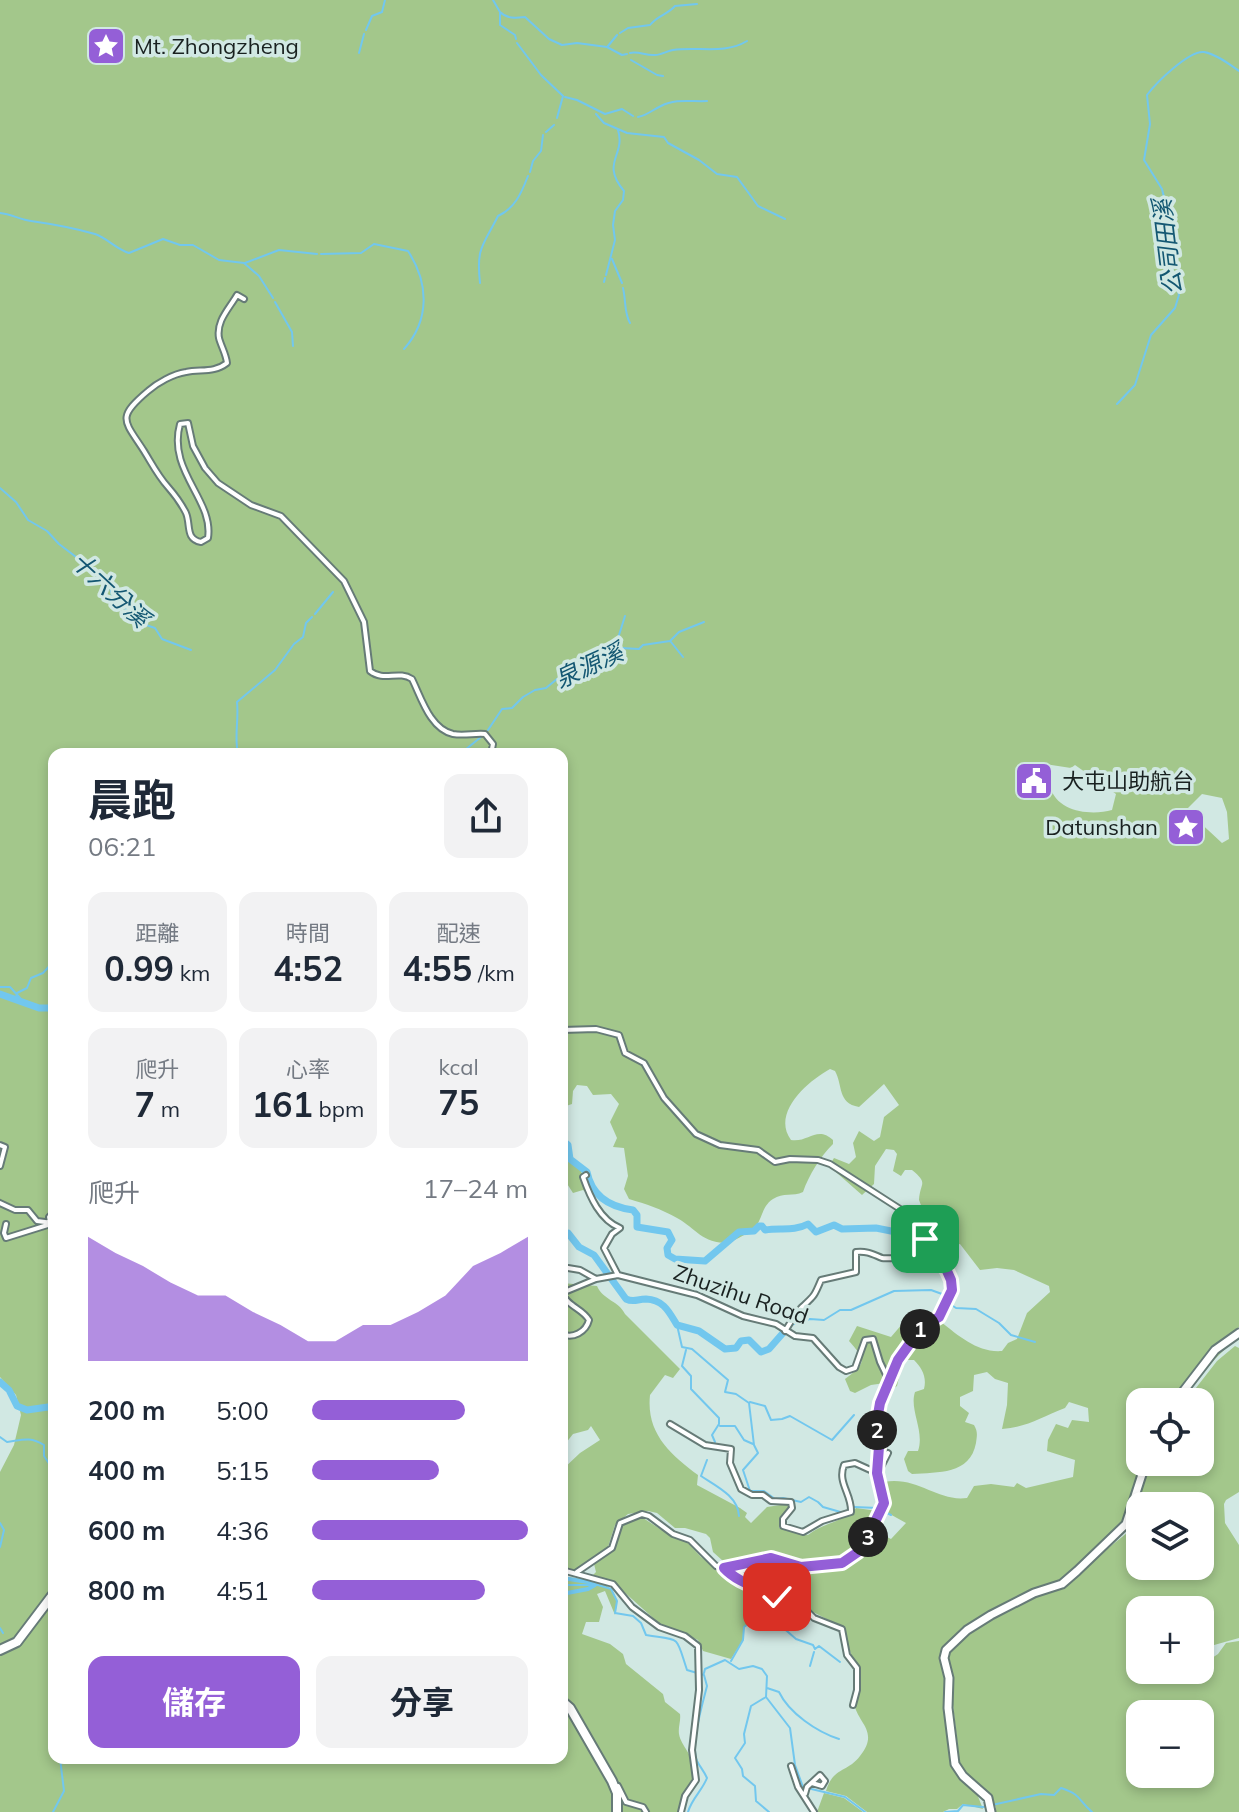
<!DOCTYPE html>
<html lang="zh-TW">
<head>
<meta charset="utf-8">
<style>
	:root { --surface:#fff; --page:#f2f2f3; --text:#1f2937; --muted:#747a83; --accent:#945fd7 }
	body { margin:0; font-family:Mulish,"Noto Sans TC",sans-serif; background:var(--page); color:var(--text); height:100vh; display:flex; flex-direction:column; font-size:30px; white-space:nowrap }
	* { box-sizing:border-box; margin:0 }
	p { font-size:26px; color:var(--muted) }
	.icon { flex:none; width:44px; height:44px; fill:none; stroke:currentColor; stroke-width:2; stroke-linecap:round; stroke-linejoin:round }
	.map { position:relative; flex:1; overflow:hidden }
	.side { position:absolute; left:48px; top:748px; width:520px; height:1016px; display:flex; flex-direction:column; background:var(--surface); border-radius:16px; box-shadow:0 4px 12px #0003 }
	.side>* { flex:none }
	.buttons { position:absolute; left:1126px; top:1388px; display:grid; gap:16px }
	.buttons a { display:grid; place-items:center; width:88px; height:88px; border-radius:16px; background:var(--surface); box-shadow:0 4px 12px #0003; font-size:40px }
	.pin { position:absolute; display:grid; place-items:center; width:68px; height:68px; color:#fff; margin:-34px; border-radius:16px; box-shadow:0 4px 12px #0006 }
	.km { position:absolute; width:40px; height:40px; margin:-20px; border-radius:50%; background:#222; color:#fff; font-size:22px; line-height:40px; text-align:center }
	.round { display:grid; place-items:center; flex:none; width:84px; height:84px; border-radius:16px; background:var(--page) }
	.summary { display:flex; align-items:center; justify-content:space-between; height:136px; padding:0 40px }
	h1 { font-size:44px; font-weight:700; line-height:60px }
	.figures { display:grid; grid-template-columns:repeat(3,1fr); gap:12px; height:136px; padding:8px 40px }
	.figures div { display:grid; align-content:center; border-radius:16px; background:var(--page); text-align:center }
	.figures b { font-size:34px; font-weight:700 }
	.figures small { font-size:22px; font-weight:400 }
	.figures p { font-size:22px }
	.chart { height:224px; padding:16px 40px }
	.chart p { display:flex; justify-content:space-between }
	.chart svg { width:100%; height:144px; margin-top:8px; fill:var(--accent); opacity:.7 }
	.cta { display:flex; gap:16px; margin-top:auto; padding:16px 40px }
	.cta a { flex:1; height:92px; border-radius:16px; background:var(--accent); color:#fff; font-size:32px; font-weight:700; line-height:92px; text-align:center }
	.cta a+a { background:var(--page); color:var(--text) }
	ul { padding:0 40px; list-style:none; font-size:26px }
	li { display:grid; grid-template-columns:128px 96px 1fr; align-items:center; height:60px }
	li i { height:20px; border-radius:10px; background:var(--accent) }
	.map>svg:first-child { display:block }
</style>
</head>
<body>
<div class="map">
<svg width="1239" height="1812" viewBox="0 0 1239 1812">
	<rect width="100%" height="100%" fill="#d1e8e3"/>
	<path fill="#a3c78b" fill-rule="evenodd" d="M0,0H1239V1327L1235,1330L1237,1337L1214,1360L1180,1402H1140V1462H1147L1127,1527L1077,1570L1054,1585L1000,1607L948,1647L946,1676L955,1770L977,1794L983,1809L963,1804L957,1809H949L943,1812H867L846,1796L826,1791C833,1767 847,1773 860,1756C880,1731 857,1723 854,1703C853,1691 858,1677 858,1664L852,1657L842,1627L763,1586L734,1561H723L713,1552L710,1538L706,1534L685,1528H675L657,1513L648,1511L628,1514L615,1525L608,1547L575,1570L562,1568V1470L580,1453L600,1440L591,1426L588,1430L573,1434L562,1448V1283L597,1286C603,1300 619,1301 625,1314L680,1369L673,1378L665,1375L650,1395C646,1433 670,1454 698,1475L697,1485L740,1508L747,1513L745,1517L751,1523L767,1507L787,1504L790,1507L781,1518L779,1528L808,1535C822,1523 847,1521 856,1508L878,1511L872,1523L873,1530L891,1539L906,1523L888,1513L884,1482C918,1476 937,1502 967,1498L974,1486L991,1484L1014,1487L1017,1483L1026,1488L1073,1477L1075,1460L1047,1451L1048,1440L1056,1424L1068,1428L1072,1420L1089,1422L1088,1408L1069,1402L1065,1408C1041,1417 1028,1427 1002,1429L1007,1405L1008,1383L995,1379L987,1372L974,1375L973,1391L960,1397V1406L969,1413L965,1422L974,1425C978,1432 977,1435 976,1443C970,1475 938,1472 912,1474L908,1471L904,1459L908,1451H918C925,1431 909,1410 915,1392L924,1389C927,1377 922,1368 914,1360H907L901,1369L897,1386L890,1391L885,1383L871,1385L855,1393L850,1391L845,1379C867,1363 866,1360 849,1341L857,1326L891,1337L903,1323L941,1322C959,1336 978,1353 1002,1351L1008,1343L1017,1339L1027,1313L1050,1292L1049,1286L1014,1270L997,1268L980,1270L960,1244L949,1246L948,1255L955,1267L953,1271L951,1270L922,1227L924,1213L919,1200C920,1182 929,1184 912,1170H905L901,1176L893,1171L897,1154L894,1150L886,1149L875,1166L874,1184L862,1195L829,1166L834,1158L849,1164L856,1157L853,1143L859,1131L874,1141L880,1137L884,1117L899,1105L884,1084L859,1107C837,1103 843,1085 835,1071L830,1069C808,1081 771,1113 791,1140C808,1143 817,1125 833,1140V1144C820,1157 809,1175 803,1192C793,1197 783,1192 773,1199C762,1206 763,1217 756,1226C752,1232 736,1239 729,1243C701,1243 697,1229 677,1218C661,1209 646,1204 629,1199L624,1189L628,1176L624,1148L613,1147L617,1138L610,1122L619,1104L611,1094L593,1095L587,1086L577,1085L573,1091L572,1104L566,1106L562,1126V754H54V1589C39,1608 25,1639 0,1647V1472L14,1445L21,1415L16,1395L0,1377ZM1045,764L1071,768L1075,765L1116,794L1112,810C1091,816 1056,812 1050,786L1039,781ZM1202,794L1222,798L1227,812L1229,839L1222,843L1194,817L1187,818L1185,811Z
		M562,1138L570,1145L572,1158L581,1166C580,1181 594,1185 594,1198L583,1190L573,1193L564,1179Z
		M1235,1346L1239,1348V1492L1226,1500L1224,1504L1225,1523L1239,1545V1638L1200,1649V1610H1140V1670H1200V1666L1218,1654L1226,1643L1239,1641V1812H990L996,1808C991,1790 968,1783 960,1766L947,1652L965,1635L1015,1604L1054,1588L1081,1570L1127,1533L1150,1462H1200V1402H1185L1217,1361ZM1140,1506H1200V1566H1140ZM1140,1714H1200V1774H1140Z
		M640,1516L674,1538L687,1542L701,1557L727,1574L757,1601L756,1616L743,1628V1640L731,1659L703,1651L698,1640L661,1625L614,1583L593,1575L596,1572L594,1564L615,1547L621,1526Z
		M562,1576C590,1581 624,1578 615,1615L605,1591L597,1594L603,1607L599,1622H586L582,1634L610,1644L623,1654L626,1664L663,1694L665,1702L680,1714C681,1721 678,1727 679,1734C681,1747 696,1756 694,1776C694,1783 682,1802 679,1812H0V1652L8,1650L54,1596V1758H562Z
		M824,1793L844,1798L863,1812H817Z"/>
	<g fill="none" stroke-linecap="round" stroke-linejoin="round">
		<path stroke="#72c7ee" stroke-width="2" d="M493,0L500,12V25L515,35L516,39
			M500,12C507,19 516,18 525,17L549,39L562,45L577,43L607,47L622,55L627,54
			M366,30L372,16L382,12L385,0
			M620,33L628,28L650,25C658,15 667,15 675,6L697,4
			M517,43L541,75L563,96L557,118
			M608,46L617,35
			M359,53L364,34
			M630,53C639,51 646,56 655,55C661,55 667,51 673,50C698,46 724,55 747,41
			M631,60L657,75L663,76
			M565,97L577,100L605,114L622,109L633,116
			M596,114L604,123L627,133L664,137L668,143L699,160L717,174L737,177L758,206L785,219
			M638,117C648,115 652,110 661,106C676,98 692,102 707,101
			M546,132L554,125
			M530,172L533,161L541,151L543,135
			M0,213C11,214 21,220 31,221C52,224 74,228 95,234C107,238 116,249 129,253L163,239L180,245H193L219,260L244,263L259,276L273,298
			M321,254L361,253L374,244L408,251C429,283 430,320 404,349
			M612,259L622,283
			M245,263L279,250L317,254
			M606,275L615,240L613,225L615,211L623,200L624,191C600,162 626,156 618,130
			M604,282L605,278
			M480,283C476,247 483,246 498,216C515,208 521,194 528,176
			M623,288C626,300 624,313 630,323
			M275,302L292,332L293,346
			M1117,404L1135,385L1151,335L1175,308L1179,295L1172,266L1174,237L1162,189L1144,160L1150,124L1147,95C1156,83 1189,50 1204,52C1216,54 1229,64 1239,71
			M0,488L16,502L28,520L47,531L59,544L97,573V577L110,587L112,596L140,623L155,628L162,639L191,650
			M315,614L333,592
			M671,642L683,657
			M618,649L619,635L625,616
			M488,730L502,709L512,708L523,697L535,690L546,688L557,679L581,673L600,658L614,656L621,648L639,649L643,645L670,641L679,632L704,622
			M238,754C234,736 239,720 237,702L275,670L294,644L303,637L306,623L312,617
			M460,754L481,737
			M0,987H10L21,999
			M16,998L17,993L27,988L31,978L43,973L54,961
			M950,1304L956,1308L976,1309L999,1323L1011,1335L1035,1342
			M677,1325L682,1347L692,1349L728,1380L725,1392L736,1394L749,1403L754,1445L758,1453L743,1470L750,1491H764L775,1499L783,1498L801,1502L809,1497L818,1502L823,1507L844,1513
			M791,1325L810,1319L824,1320L840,1310H851L894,1291L931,1290L942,1294L945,1299
			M686,1350L682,1366L691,1376V1389L719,1418V1424L712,1435L715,1442
			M750,1402L765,1406L771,1420L782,1419L790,1416L832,1440L854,1415
			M51,1404L54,1402
			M720,1426H735L744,1440L753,1444
			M0,1437L7,1442C22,1440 30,1436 44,1445V1456L54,1471
			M707,1460L701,1476C716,1486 738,1496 739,1516
			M854,1507L878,1508
			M883,1511L891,1515
			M0,1523L4,1530L0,1547
			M562,1585H598L611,1589L617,1601L615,1613L633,1616L641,1623L646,1635C682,1641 675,1634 687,1670L704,1675L707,1686C703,1702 690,1745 697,1761C700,1767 704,1771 707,1778C702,1791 692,1798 688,1812
			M0,1628L3,1633
			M731,1661L743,1640L744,1627L755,1619L768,1620L780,1625L796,1639L813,1645L815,1649L819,1646L840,1662
			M810,1666L814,1652
			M704,1673L705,1669L725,1660L739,1669L753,1666L762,1669L767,1676L766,1697L790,1728L795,1765L803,1787L845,1797L865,1812
			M767,1688L779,1692C789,1713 817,1732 839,1739
			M766,1697L751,1706L744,1734L745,1743L735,1758L742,1769L743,1776L755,1786L756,1801L769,1812
			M53,1812L64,1791L60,1758
			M945,1812L958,1811L963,1805L983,1807L1041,1794L1054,1795L1061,1788C1082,1795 1077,1799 1092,1812"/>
		<path stroke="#72c7ee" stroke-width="4" d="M562,1578L595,1583
			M562,1594L588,1589L595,1585"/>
		<path stroke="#72c7ee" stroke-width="7" d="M0,994L39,1008H54
			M562,1140L568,1145L570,1159L587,1172C592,1197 610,1207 633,1210L637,1215V1227L668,1232L672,1240L667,1248L668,1255L675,1259L705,1261L739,1232L754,1231L759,1226H762L765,1230C780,1227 793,1232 808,1224L816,1232L834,1225L842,1229L876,1228L896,1232L914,1227
			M562,1233H568L579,1247L594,1255L626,1299C634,1303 637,1299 646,1299C664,1300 669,1312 677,1325L699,1331L725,1349L736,1348L741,1341L749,1340L761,1352L769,1349L783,1333
			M0,1382L9,1390L17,1406L27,1410L48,1407"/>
		<defs>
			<path id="minor" d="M244,299L237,295C229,309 216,321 219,338C221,346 226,354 227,363C214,373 201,369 186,372C173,374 157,383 148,391C116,418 124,420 144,451C152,464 158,476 168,487C175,495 181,503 186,513C191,525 185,539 201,542L208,538C214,500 167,471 180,424L188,423L193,446L205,468L218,483L251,505L281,516L344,581L364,622L370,671C384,682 398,670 412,679C421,697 430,729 453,734C464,736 475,733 485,734L493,744L491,754
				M562,1030L596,1029L619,1035L625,1053L644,1063L664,1098L696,1134L720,1145L758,1150L775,1162L790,1159L818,1160L830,1164L900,1209L918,1226L947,1271L952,1286L948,1301L939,1317L921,1328L898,1360L880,1403L876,1426L879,1447L877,1473L884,1503L858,1552L842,1563L809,1568L771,1558L760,1559L741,1566L724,1568L716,1566L690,1540L673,1534L649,1516L642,1514L620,1523L612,1548L577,1572
				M0,1145L5,1147L0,1166
				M586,1175L583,1177C590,1197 600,1220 620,1228L612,1234L604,1248L618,1275
				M0,1203L15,1210H28L37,1221L53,1223
				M50,1222L49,1217L54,1212
				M6,1224L4,1233L6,1238L54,1223
				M562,1267L580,1270L596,1279
				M785,1331C790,1324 795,1313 801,1308C814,1296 814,1297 821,1280L856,1272V1252C868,1251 872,1254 882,1258C887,1259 931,1256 938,1255
				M562,1334C573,1339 586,1332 589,1320C582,1308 568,1307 562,1293L596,1279L618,1275L697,1295L743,1316L776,1324L795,1336L813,1338L839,1367L846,1371L855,1368L865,1340L873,1339L880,1362L890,1383
				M670,1424L705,1445L731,1449L730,1463L741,1489L752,1495H763L771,1501L791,1502L792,1508L783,1519V1526L803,1532L822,1521L851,1512C852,1494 837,1483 844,1465L855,1463L877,1473
				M879,1471L888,1453
				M724,1568L736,1580L751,1584L806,1610L814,1618L842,1629L847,1655L857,1668V1690L853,1705
				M562,1570L613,1584L632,1607L659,1627L685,1636L698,1646L699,1690L692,1750L696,1780L685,1796L681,1812
				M791,1766L798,1787L814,1812
				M618,1786L626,1802L643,1807L646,1812
				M805,1794L807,1787L820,1775L825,1781L822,1786L812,1783"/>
			<path id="secondary" d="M1175,1402L1215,1350L1239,1333
				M991,1812L988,1798L963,1776L955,1764L948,1708L949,1678L944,1658L946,1650L967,1630L991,1615L1034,1593L1062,1584L1077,1571L1126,1524L1146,1462"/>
			<path id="primary" d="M0,1650L17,1642L54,1593
				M562,1701L570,1708L612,1781L617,1793V1812"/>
		</defs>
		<use href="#minor" stroke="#667b77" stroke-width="8"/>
		<use href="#secondary" stroke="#667b77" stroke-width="11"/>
		<use href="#primary" stroke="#667b77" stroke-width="12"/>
		<use href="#minor" stroke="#fff" stroke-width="4"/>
		<use href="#secondary" stroke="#fff" stroke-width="7"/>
		<use href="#primary" stroke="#fff" stroke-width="8"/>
	</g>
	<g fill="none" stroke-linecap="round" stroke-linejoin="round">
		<defs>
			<path id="route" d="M777,1597C758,1587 738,1583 724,1568L771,1558L801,1567L842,1563L858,1552L867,1539L884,1503L877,1473L879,1447L876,1426L880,1403L898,1360L921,1328L939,1317L952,1290L951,1280L947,1271L925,1239"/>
		</defs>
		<use href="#route" stroke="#fff" stroke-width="16"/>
		<use href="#route" stroke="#945fd7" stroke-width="10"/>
	</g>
	<defs>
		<symbol id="sight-square" viewBox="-11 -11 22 22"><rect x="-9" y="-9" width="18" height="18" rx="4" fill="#945fd7" stroke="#d1e8e3"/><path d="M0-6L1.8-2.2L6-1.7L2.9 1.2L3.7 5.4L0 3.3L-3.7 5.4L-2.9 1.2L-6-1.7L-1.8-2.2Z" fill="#fff"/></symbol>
		<symbol id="civic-square" viewBox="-11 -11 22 22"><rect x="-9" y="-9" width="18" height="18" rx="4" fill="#945fd7" stroke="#d1e8e3"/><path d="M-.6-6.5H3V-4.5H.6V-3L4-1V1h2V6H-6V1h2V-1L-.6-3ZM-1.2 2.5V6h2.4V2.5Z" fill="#fff"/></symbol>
	</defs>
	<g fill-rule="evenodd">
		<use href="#sight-square" x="84" y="24" width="44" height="44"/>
		<use href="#civic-square" x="1012" y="759" width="44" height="44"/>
		<use href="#sight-square" x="1164" y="805" width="44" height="44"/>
	</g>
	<g text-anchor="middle" stroke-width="7" stroke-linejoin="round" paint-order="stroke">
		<g font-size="22" fill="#192120" stroke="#d1e8e3" text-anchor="start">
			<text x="134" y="54">Mt. Zhongzheng</text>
			<text x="1062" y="789">大屯山助航台</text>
			<text x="1158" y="835" text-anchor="end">Datunshan</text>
		</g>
		<g font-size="22" fill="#192120" stroke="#d1e8e3">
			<text transform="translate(741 1294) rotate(19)" y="8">Zhuzihu Road</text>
		</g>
		<g font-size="24" font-style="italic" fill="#135772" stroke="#d1e8e3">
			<text transform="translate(1168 247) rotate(-97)" y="8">公司田溪</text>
			<text transform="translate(110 590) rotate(43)" y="8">十六分溪</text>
			<text transform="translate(589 666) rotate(-25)" y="8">泉源溪</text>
		</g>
	</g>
</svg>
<div class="buttons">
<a><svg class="icon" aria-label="locate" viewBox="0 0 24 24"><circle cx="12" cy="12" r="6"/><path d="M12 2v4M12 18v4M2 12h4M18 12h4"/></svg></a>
<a><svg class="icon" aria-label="layers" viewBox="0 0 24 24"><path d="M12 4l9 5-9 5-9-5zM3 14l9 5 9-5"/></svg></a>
<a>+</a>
<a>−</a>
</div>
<div class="pin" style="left:925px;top:1239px;background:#1e9e55"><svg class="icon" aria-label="arrive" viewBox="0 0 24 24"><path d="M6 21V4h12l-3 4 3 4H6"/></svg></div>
<div class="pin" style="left:777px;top:1597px;background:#d93025"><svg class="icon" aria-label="check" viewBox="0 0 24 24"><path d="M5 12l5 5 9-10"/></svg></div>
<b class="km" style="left:920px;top:1329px">1</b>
<b class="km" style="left:877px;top:1430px">2</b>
<b class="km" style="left:868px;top:1537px">3</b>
<section class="side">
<div class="summary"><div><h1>晨跑</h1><p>06:21</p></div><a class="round"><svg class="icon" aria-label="share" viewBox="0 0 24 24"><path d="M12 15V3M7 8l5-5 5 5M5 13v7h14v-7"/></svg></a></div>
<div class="figures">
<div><p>距離</p><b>0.99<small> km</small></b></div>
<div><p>時間</p><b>4:52</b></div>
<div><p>配速</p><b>4:55<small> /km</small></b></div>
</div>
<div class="figures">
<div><p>爬升</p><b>7<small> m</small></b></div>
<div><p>心率</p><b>161<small> bpm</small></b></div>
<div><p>kcal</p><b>75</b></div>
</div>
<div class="chart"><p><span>爬升</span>17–24 m</p>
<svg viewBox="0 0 160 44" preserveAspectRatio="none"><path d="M0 44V6L10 11L20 15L30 20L40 24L50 24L60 29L70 33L80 38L90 38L100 33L110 33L120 29L130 24L140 15L150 11L160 6V44z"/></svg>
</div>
<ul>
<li><b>200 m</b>5:00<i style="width:71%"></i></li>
<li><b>400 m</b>5:15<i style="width:59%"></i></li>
<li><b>600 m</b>4:36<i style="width:100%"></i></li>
<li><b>800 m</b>4:51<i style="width:80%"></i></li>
</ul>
<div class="cta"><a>儲存</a><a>分享</a></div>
</section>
</div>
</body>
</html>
